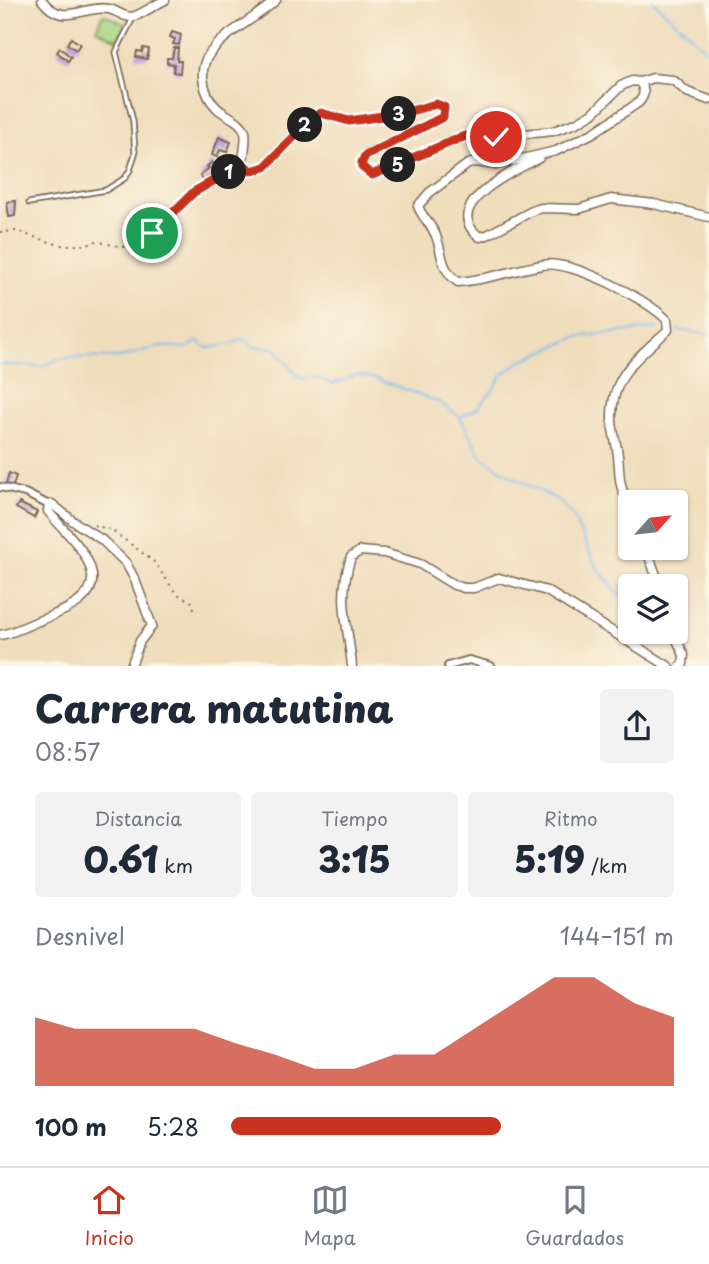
<!DOCTYPE html>
<html lang="es">
<head>
<meta charset="utf-8">
<style>
	:root { --surface:#fff; --page:#f2f2f3; --text:#1f2937; --muted:#747a83; --line:#e0e1e3; --accent:#c8321e }
	body { margin:0; font-family:"Playpen Sans",sans-serif; background:var(--page); color:var(--text); height:100vh; display:flex; flex-direction:column; font-size:26px; white-space:nowrap }
	* { box-sizing:border-box; margin:0 }
	p { font-size:23px; color:var(--muted) }
	.icon { flex:none; width:38px; height:38px; fill:none; stroke:currentColor; stroke-width:2; stroke-linecap:round; stroke-linejoin:round }
	.map { position:relative; height:666px; overflow:hidden }
	.details { display:flex; flex-direction:column; background:var(--surface); flex:1 }
	.details>* { flex:none }
	.needle { width:46px; rotate:63deg }
	.buttons { position:absolute; left:618px; top:490px; display:grid; gap:14px }
	.buttons a { display:grid; place-items:center; width:70px; height:70px; border-radius:7px; background:var(--surface); box-shadow:0 2px 5px #0004; font-size:35px }
	.pin { position:absolute; display:grid; place-items:center; width:60px; height:60px; color:#fff; margin:-30px; border:4px solid #fff; border-radius:50%; box-shadow:0 2px 7px #0007 }
	.km { position:absolute; width:35px; height:35px; margin:-18px; border-radius:50%; background:#222; color:#fff; font-size:19px; line-height:35px; text-align:center }
	.round { display:grid; place-items:center; flex:none; width:74px; height:74px; border-radius:7px; background:var(--page) }
	.head { display:flex; align-items:center; justify-content:space-between; height:119px; padding:0 35px }
	h1 { font-size:38px; font-weight:800; line-height:52px }
	.figures { display:grid; grid-template-columns:repeat(3,1fr); gap:10px; height:119px; padding:7px 35px }
	.figures div { display:grid; align-content:center; border-radius:7px; background:var(--page); text-align:center }
	.figures b { font-size:35px; font-weight:800 }
	.figures small { font-size:19px; font-weight:400 }
	.figures p { font-size:19px }
	.chart { height:196px; padding:14px 35px }
	.chart p { display:flex; justify-content:space-between }
	.chart svg { width:100%; height:126px; margin-top:7px; fill:var(--accent); opacity:.7 }
	ul { padding:0 35px; list-style:none; font-size:23px }
	li { display:grid; grid-template-columns:112px 84px 1fr; align-items:center; height:52px }
	li i { height:18px; border-radius:9px; background:var(--accent) }
	.dock { display:flex; justify-content:space-around; align-items:center; height:98px; border-top:2px solid var(--line); background:var(--surface); font-size:19px; color:var(--muted) }
	.dock a { display:grid; justify-items:center; gap:4px }
	.dock .active { color:var(--accent) }
	.map>svg:first-child { display:block }
</style>
</head>
<body>
<div class="map">
<svg width="709" height="666" viewBox="0 0 709 666">
	<defs>
		<pattern id="park-crowns" width="20" height="18" patternUnits="userSpaceOnUse" patternTransform="scale(1.75)"><rect width="20" height="18" fill="#aad784"/><path d="M2 6a3 3 0 1 1 6 0M12 15a3 3 0 1 1 6 0" fill="none" stroke="#93b972"/></pattern>
	</defs>
	<rect width="100%" height="100%" fill="#fcf5e5"/>
	<filter id="ink" filterUnits="userSpaceOnUse"><feTurbulence type="fractalNoise" baseFrequency=".0143" numOctaves="2"/><feDisplacementMap in="SourceGraphic" scale="14" xChannelSelector="R" yChannelSelector="G"/><feConvolveMatrix kernelMatrix="1 2 1 2 8 2 1 2 1" color-interpolation-filters="sRGB"/></filter>
	<filter id="wash" filterUnits="userSpaceOnUse"><feTurbulence type="fractalNoise" baseFrequency=".00686" numOctaves="4" result="noise"/><feDisplacementMap in="SourceGraphic" scale="28" xChannelSelector="R" yChannelSelector="G"/><feGaussianBlur stdDeviation="1.57" result="paint"/><feColorMatrix in="noise" values="0 0 0 0 0 0 0 0 0 0 0 0 0 0 0 0 0 1.4 0 .05"/><feComposite in="paint" operator="in"/></filter>
	<g filter="url(#wash)">
		<rect width="100%" height="100%" fill="#efddbc"/>
		<path fill="url(#park-crowns)" stroke="#728051" stroke-width="2" d="M103,14L125,24L117,40L96,29Z"/>
		<g fill="none" stroke-linecap="round" stroke-linejoin="round">
			<path stroke="#78bbee" stroke-width="2" d="M652,0L709,52
				M677,330L709,335
				M0,364L42,367L58,359L75,357L119,358L161,346L187,348L198,341L207,348L232,344L243,339L254,347L274,348L300,378H319L333,384L357,375L374,378L439,402L460,417L481,456L509,475L558,500L572,514L597,568L630,606
				M460,417L476,409L494,389L502,375L521,361L577,337L658,328
				M655,632L664,640"/>
		</g>
		<g id="blocks">
			<path fill="#bb9dde" d="M172,32L181,35L179,45L173,44L175,39L170,37Z
				M71,38L80,44L76,50L67,44Z
				M60,48L71,57L68,61L57,52Z
				M143,48L149,49L147,59L136,57L137,51L142,52Z
				M174,48H178L177,61H181L180,73L173,72L174,64L167,63V58H172Z
				M219,137L231,142L227,152L220,150L217,157L212,155Z
				M212,162L217,170L203,180L200,175L209,168L207,166Z
				M16,201L15,216L9,217L7,202Z
				M9,473L16,476L13,486L6,484Z
				M19,503L37,512L34,518L16,508Z"/>
		</g>
	</g>
	<g filter="url(#ink)">
		<use href="#blocks" fill-opacity="0" stroke="#7a6955" stroke-width="2"/>
		<g fill="none" stroke-linecap="round" stroke-linejoin="round">
			<defs>
				<path id="service" d="M211,181L242,166
					M29,203L106,190L125,178L130,170L135,154L133,121L116,52L134,16"/>
				<path id="minor" d="M0,487L25,493L49,505
					M448,666L469,660L491,666"/>
				<path id="tertiary" d="M42,0C63,29 85,4 109,9C119,11 124,19 135,16C145,12 155,5 165,0
					M276,0C256,19 224,32 208,56C198,71 204,95 216,107C224,116 241,119 245,132C247,141 243,154 243,165L251,171L265,167L313,117L321,113L349,121L403,113L436,104L444,107L443,117L364,156L362,162V167L372,175L465,136L496,137L553,131L576,123L593,113L621,86L632,81L640,82L653,78L673,80L687,92L709,100
					M539,158C515,170 437,206 480,237L487,235L532,211L541,208L579,209L611,199L654,204L709,217
					M630,503C618,490 620,473 618,456C617,444 612,431 612,419C611,374 639,357 668,330L667,320C647,299 571,259 542,265C513,270 488,280 458,282C440,269 443,254 436,236C432,225 422,218 418,206L429,193L468,164L476,162L496,165L556,151L593,133L638,103C645,96 645,91 640,82
					M646,548L660,586
					M673,632L684,655L683,664L680,666
					M0,635C13,633 24,627 36,622C58,613 103,600 90,567C83,546 61,528 48,511L49,505L52,504L73,521L102,540L126,563L135,580L152,626L140,641L131,666
					M352,666C348,623 337,600 351,557L360,551L384,553L420,564L454,585L464,588H474L499,578L547,591L668,666"/>
			</defs>
			<use href="#service" stroke="#7a6955" stroke-width="7"/>
			<use href="#minor" stroke="#7a6955" stroke-width="10"/>
			<use href="#tertiary" stroke="#7a6955" stroke-width="11"/>
			<path stroke="#7a6955" stroke-width="2" stroke-dasharray="2 5" stroke-linecap="butt" d="M0,232L15,231L60,245H85L95,241L122,247L133,245L143,240L194,192L207,183
				M94,525L111,530L140,551L154,562L176,593L192,602L194,609"/>
			<use href="#service" stroke="#fff" stroke-width="3.5"/>
			<use href="#minor" stroke="#fff" stroke-width="6"/>
			<use href="#tertiary" stroke="#fff" stroke-width="8"/>
		</g>
	</g>
	<g fill="none" stroke-linecap="round" stroke-linejoin="round" filter="url(#ink)">
		<defs>
			<path id="route" d="M152,233L194,192L243,164L251,171L265,167L313,117L321,113L349,121L403,113L436,104L444,107L443,117L365,156L362,162V167L372,175L465,136L496,137"/>
		</defs>
		<use href="#route" stroke="#fff" stroke-width="14"/>
		<use href="#route" stroke="#c8321e" stroke-width="9"/>
	</g>
</svg>
<div class="buttons">
<a><svg class="needle" viewBox="-14 -14 28 28"><path d="M0-13l5 13h-10z" fill="#e53935"/><path d="M0 13l5-13h-10z" fill="#747a83"/></svg></a>
<a><svg class="icon" aria-label="layers" viewBox="0 0 24 24"><path d="M12 4l9 5-9 5-9-5zM3 14l9 5 9-5"/></svg></a>
</div>
<div class="pin" style="left:152px;top:233px;background:#1e9e55"><svg class="icon" aria-label="arrive" viewBox="0 0 24 24"><path d="M6 21V4h12l-3 4 3 4H6"/></svg></div>
<div class="pin" style="left:496px;top:137px;background:#d93025"><svg class="icon" aria-label="check" viewBox="0 0 24 24"><path d="M5 12l5 5 9-10"/></svg></div>
<b class="km" style="left:229px;top:172px">1</b>
<b class="km" style="left:305px;top:125px">2</b>
<b class="km" style="left:399px;top:114px">3</b>
<b class="km" style="left:398px;top:165px">5</b>
</div>
<section class="details">
<div class="head"><div><h1>Carrera matutina</h1><p>08:57</p></div><a class="round"><svg class="icon" aria-label="share" viewBox="0 0 24 24"><path d="M12 15V3M7 8l5-5 5 5M5 13v7h14v-7"/></svg></a></div>
<div class="figures">
<div><p>Distancia</p><b>0.61<small> km</small></b></div>
<div><p>Tiempo</p><b>3:15</b></div>
<div><p>Ritmo</p><b>5:19<small> /km</small></b></div>
</div>
<div class="chart"><p><span>Desnivel</span>144–151 m</p>
<svg viewBox="0 0 160 44" preserveAspectRatio="none"><path d="M0 44V20L10 24L20 24L30 24L40 24L50 29L60 33L70 38L80 38L90 33L100 33L110 24L120 15L130 6L140 6L150 15L160 20V44z"/></svg>
</div>
<ul>
<li><b>100 m</b>5:28<i style="width:61%"></i></li>
</ul>
</section>
<nav class="dock">
<a class="active"><svg class="icon" aria-label="home" viewBox="0 0 24 24"><path d="M3 11l9-7 9 7M6 9v11h12V9"/></svg>Inicio</a>
<a><svg class="icon" aria-label="map" viewBox="0 0 24 24"><path d="M3 6l6-2 6 2 6-2v14l-6 2-6-2-6 2zM9 4v14M15 6v14"/></svg>Mapa</a>
<a><svg class="icon" aria-label="saved" viewBox="0 0 24 24"><path d="M7 4h10v16l-5-4-5 4z"/></svg>Guardados</a>
</nav>
</body>
</html>
